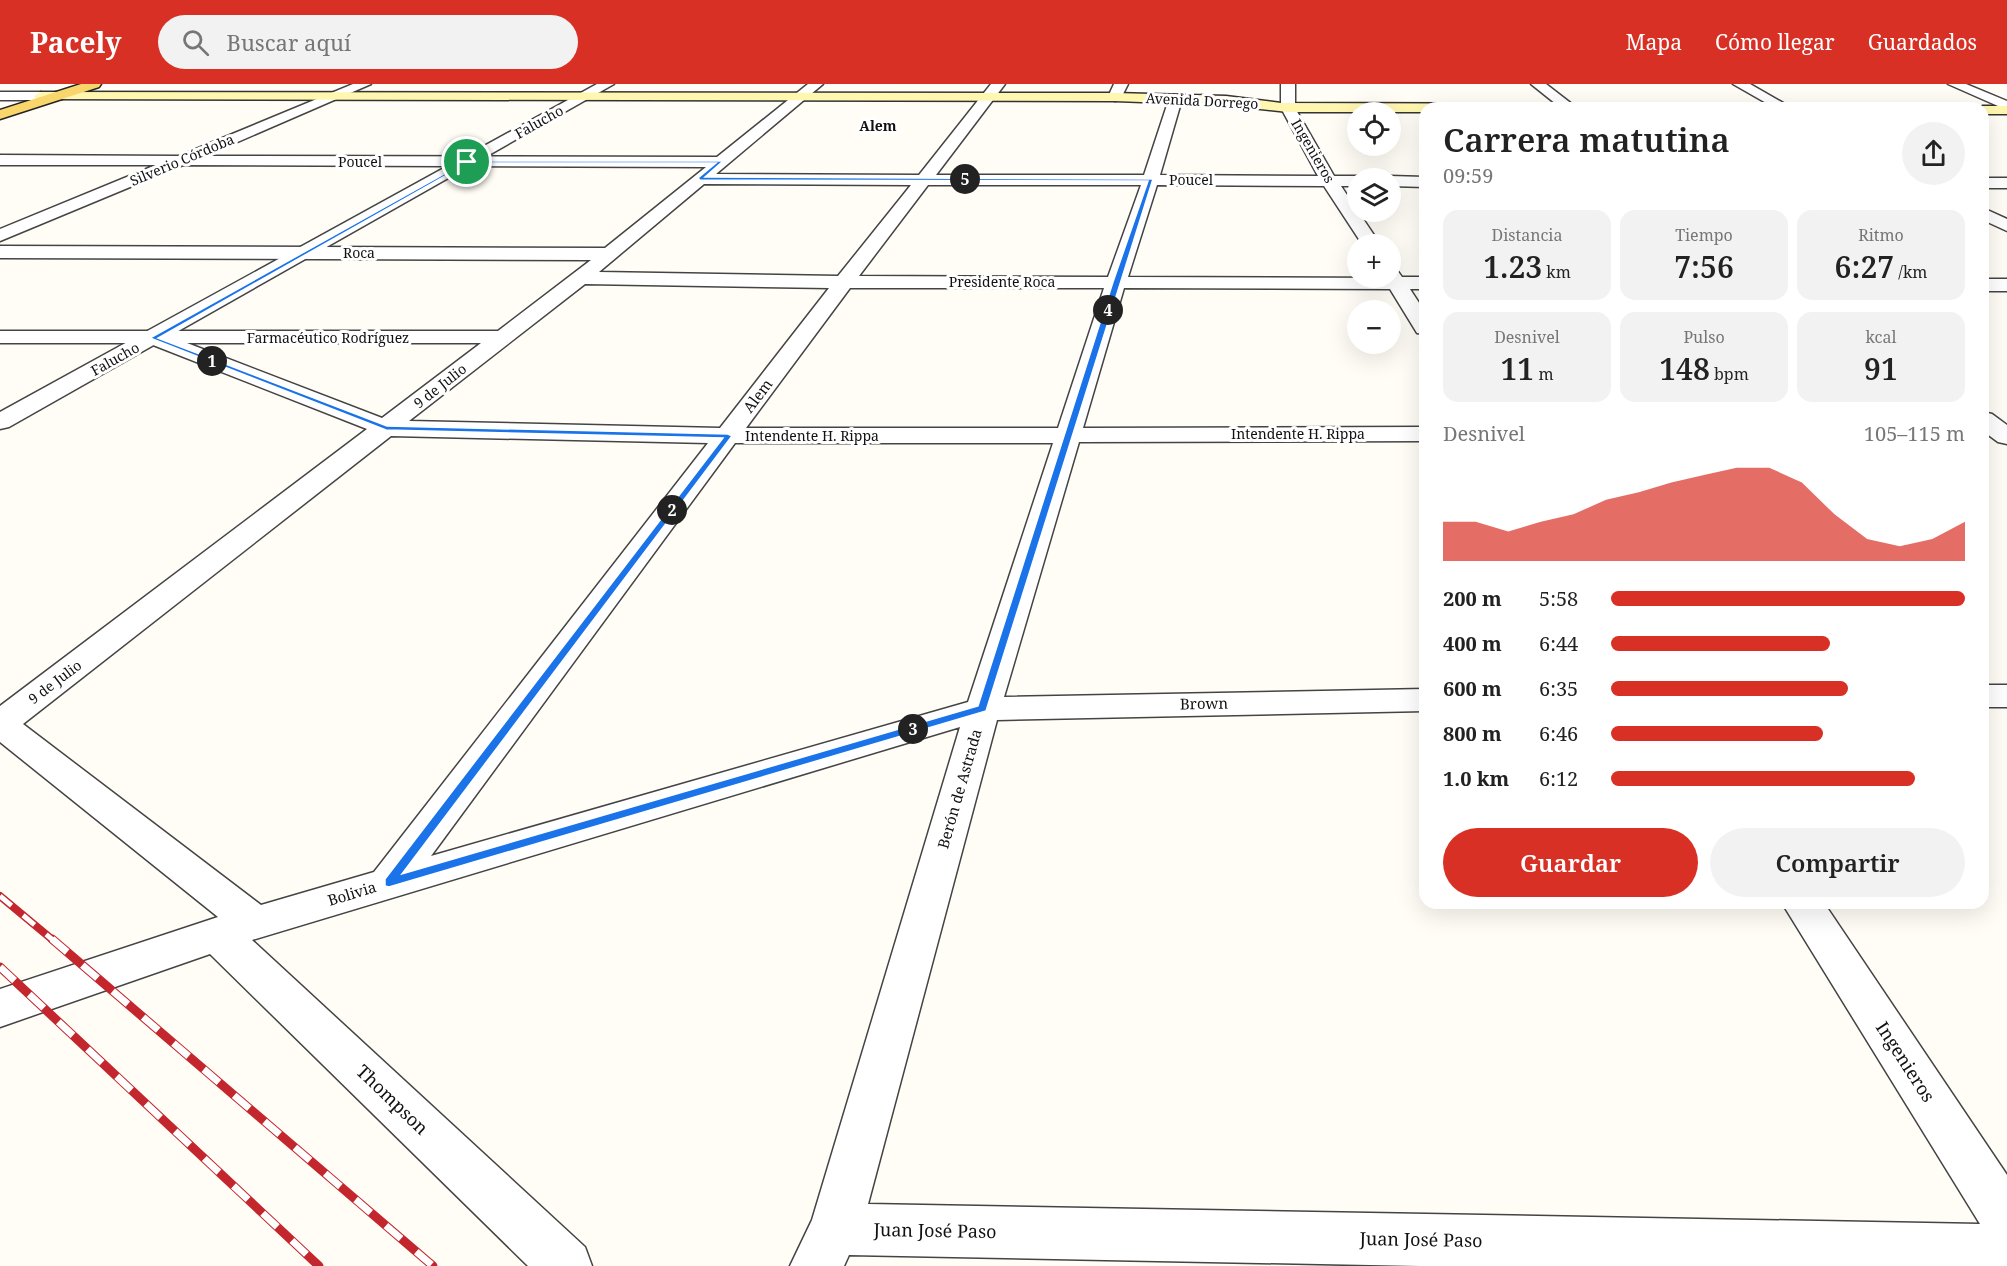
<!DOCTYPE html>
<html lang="es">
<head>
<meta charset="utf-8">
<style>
	:root { --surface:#fff; --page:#f2f2f2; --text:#222; --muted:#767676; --accent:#d93025 }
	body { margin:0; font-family:"Noto Serif",serif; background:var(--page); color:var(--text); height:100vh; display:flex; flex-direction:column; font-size:22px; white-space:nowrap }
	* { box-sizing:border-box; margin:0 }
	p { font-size:20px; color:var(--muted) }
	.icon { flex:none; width:33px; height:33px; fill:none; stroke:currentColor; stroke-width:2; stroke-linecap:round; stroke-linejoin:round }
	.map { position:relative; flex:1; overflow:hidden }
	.side { position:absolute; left:1419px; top:18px; width:570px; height:807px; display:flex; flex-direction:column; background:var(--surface); border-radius:18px; box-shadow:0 6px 24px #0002 }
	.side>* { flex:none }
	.fabs { position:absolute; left:1347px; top:18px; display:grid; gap:12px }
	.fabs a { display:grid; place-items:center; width:54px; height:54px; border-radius:50%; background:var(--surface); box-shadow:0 6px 24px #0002; font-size:30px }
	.pin { position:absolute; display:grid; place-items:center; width:51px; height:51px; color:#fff; margin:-26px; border:3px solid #fff; border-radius:50%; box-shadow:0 2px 6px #0007 }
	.km { position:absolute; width:30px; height:30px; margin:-15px; border-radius:50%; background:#222; color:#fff; font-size:16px; line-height:30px; text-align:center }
	.round { display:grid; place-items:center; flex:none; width:63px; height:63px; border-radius:32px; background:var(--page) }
	.headline { display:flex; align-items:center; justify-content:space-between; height:102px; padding:0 24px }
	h1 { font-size:33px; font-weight:600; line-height:45px }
	.figures { display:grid; grid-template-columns:repeat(3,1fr); gap:9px; height:102px; padding:6px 24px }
	.figures div { display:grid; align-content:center; border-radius:15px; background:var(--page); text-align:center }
	.figures b { font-size:30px; font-weight:600 }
	.figures small { font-size:16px; font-weight:400 }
	.figures p { font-size:16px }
	.chart { height:168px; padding:12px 24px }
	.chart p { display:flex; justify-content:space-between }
	.chart svg { width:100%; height:108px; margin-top:6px; fill:var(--accent); opacity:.7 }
	.cta { display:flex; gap:12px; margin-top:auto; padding:12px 24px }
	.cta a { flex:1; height:69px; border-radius:36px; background:var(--accent); color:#fff; font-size:24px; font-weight:600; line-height:69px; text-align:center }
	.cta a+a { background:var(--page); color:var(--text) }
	ul { padding:0 24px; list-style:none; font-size:20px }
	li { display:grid; grid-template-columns:96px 72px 1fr; align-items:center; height:45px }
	li i { height:15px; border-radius:8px; background:var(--accent) }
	header { display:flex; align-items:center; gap:36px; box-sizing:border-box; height:84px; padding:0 30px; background:var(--accent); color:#fff }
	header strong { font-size:28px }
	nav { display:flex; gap:33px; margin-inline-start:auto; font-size:21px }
	.search { width:420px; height:54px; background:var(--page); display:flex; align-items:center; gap:15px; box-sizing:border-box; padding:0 21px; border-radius:33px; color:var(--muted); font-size:22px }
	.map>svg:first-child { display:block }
</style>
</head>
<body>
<header>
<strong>Pacely</strong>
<div class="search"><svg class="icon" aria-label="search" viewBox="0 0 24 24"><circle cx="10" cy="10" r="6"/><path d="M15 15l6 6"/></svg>Buscar aquí</div>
<nav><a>Mapa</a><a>Cómo llegar</a><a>Guardados</a></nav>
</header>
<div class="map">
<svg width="2007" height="1182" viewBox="0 0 2007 1182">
	<rect width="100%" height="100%" fill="#fffdf5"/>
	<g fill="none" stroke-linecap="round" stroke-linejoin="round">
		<defs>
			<path id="minor" d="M353,0H371L205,72L717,73L808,0H823L716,90L919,91L991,0H1005L936,91H1144L1169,15L1204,11L1211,15L1209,18L1180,22L1160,91L1318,92L1281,24V0H1295V24L1334,92H1358L1364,94H1358V102H1341L1380,160H1362L1324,102L1157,101L1128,193L1390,194V184L1397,186L1402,193H1425V205H1410L1425,228V250L1417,249L1390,205L1124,204L1083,344L1425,343V357L1079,358L1004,613L1425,605V627L997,636L868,1120L1980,1140L1782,819H1824L2007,1091V1182H1420L849,1171L844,1182H790L812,1136L960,643L252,856L585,1163L592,1182H528L210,870L0,943V905L218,833L0,658V622L367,345L148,259H0V247H498L591,176L0,174V162L605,164L706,83L183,81L0,157V145L156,81H0V71L179,72ZM704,100L911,101L838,192L599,188ZM928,101H1141L1108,193L859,192ZM585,200L829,204L720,344L409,337ZM850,204H1104L1058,344H746ZM187,259H481L382,334ZM391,352L708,359L374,788L261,821L23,640ZM735,359H1053L968,618L431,772Z
				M1114,0H1128L1120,16L1115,17L1108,13Z
				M1531,0H1546L1577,24H1561Z
				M1733,0H1750L1792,24H1775Z
				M1948,0H1966L2007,17V26Z
				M0,8H41L48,12L41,16H0Z
				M1390,92L1425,93V103L1390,102V94H1384Z
				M1983,94H2007V104H1983Z
				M1983,124L2007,135V147L1983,136Z
				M1983,195H2007V207H1983Z
				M1983,328L1992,330L2007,341V360L1998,358L1983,347Z
				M1983,601H2007V623H1983Z"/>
			<path id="tertiary" d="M597,0H614L9,343L0,345V328Z"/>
			<path id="secondary" d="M41,8L1115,9L1226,12L1281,19L1613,20L1620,24H1425V28H1288C1231,21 1173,19 1115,17L36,15L34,12Z
				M1983,22H2007V30H1983V24H1977Z"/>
			<path id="primary" d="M81,0H101L99,3L0,35V26Z"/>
		</defs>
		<use href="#minor" stroke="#444" stroke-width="3"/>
		<use href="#tertiary" stroke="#444" stroke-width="3"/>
		<use href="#secondary" stroke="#333" stroke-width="3"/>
		<use href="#primary" stroke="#222" stroke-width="3"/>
		<use href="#minor" fill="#fff" fill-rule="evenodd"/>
		<use href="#tertiary" fill="#fff" fill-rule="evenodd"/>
		<use href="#secondary" fill="#fff6b0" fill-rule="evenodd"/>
		<use href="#primary" fill="#f9d66b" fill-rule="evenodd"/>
		<defs>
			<path id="rail-far1" d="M0,812L54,857"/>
			<path id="rail" d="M52,855L433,1182
				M0,883L319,1182"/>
		</defs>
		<use href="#rail-far1" stroke="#c4262e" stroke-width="8"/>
		<use href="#rail" stroke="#c4262e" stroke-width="9"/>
		<use href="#rail-far1" stroke="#fff" stroke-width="5" stroke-dasharray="15" stroke-linecap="butt"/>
		<use href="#rail" stroke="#fff" stroke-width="7" stroke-dasharray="20" stroke-linecap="butt"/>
	</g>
	<path fill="#1a73e8" stroke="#fff" stroke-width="1.5" fill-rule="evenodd" d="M467,77H723L705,93L1153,95L986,627L389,803L385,802V795L723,354L386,346L150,254ZM468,79H716L698,94L700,96L1148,97L1113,198L978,622L402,790L732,352L728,350L387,342L158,254Z"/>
	<g text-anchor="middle" stroke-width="6" stroke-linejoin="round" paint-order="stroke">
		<g font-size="14" fill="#111" stroke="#fff">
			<text transform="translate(1202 17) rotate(3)" y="5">Avenida Dorrego</text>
			<text transform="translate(539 38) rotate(-29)" y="5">Falucho</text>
			<text transform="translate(1313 67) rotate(60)" y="5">Ingenieros</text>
			<text transform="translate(182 76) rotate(-23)" y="5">Silverio Córdoba</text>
			<text x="360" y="83">Poucel</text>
			<text x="1191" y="101">Poucel</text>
			<text x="359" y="174">Roca</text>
			<text x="1002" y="203">Presidente Roca</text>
			<text x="328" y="259">Farmacéutico Rodríguez</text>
			<text transform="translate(115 275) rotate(-29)" y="5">Falucho</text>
			<text transform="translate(440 302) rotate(-38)" y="5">9 de Julio</text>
			<text x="1298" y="355">Intendente H. Rippa</text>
			<text x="812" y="357">Intendente H. Rippa</text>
			<text transform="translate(55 598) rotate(-37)" y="5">9 de Julio</text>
		</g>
		<g font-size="14" font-weight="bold" fill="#111" stroke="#fff">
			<text x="878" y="47">Alem</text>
		</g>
		<g font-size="15" fill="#111" stroke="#fff">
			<text transform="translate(758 312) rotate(-53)" y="5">Alem</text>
			<text transform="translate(1204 620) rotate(-1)" y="5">Brown</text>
			<text transform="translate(960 705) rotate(-74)" y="5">Berón de Astrada</text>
			<text transform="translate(352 810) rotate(-17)" y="5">Bolivia</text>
		</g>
		<g font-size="18" fill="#111" stroke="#fff">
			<text transform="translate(1905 978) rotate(57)" y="6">Ingenieros</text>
			<text transform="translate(392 1016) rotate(44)" y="6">Thompson</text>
			<text transform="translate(935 1147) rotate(1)" y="6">Juan José Paso</text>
			<text transform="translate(1421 1156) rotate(1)" y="6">Juan José Paso</text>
		</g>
	</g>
</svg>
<div class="fabs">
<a><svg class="icon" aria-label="locate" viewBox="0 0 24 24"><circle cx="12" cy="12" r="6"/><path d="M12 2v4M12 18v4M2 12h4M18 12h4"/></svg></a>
<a><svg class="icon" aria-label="layers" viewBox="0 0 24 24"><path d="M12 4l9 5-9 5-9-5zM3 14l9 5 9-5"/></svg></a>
<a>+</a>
<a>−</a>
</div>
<div class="pin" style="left:467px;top:78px;background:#1e9e55"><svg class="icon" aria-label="arrive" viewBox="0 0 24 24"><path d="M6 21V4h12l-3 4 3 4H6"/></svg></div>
<b class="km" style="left:212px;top:277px">1</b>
<b class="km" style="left:672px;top:426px">2</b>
<b class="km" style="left:913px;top:645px">3</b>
<b class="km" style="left:1108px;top:226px">4</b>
<b class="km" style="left:965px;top:95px">5</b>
<section class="side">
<div class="headline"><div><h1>Carrera matutina</h1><p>09:59</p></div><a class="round"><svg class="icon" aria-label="share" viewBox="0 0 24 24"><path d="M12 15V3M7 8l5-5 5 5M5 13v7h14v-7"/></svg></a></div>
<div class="figures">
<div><p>Distancia</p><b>1.23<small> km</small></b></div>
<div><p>Tiempo</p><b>7:56</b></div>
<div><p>Ritmo</p><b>6:27<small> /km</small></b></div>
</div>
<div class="figures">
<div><p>Desnivel</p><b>11<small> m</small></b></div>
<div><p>Pulso</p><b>148<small> bpm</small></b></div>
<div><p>kcal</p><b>91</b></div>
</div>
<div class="chart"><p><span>Desnivel</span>105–115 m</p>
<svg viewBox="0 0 160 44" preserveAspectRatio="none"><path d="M0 44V28L10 28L20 32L30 28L40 25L50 19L60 16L70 12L80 9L90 6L100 6L110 12L120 25L130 35L140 38L150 35L160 28V44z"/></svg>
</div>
<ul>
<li><b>200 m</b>5:58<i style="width:100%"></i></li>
<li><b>400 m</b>6:44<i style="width:62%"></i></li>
<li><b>600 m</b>6:35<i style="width:67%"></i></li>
<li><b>800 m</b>6:46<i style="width:60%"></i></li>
<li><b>1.0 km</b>6:12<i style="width:86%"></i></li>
</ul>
<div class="cta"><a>Guardar</a><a>Compartir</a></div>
</section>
</div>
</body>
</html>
